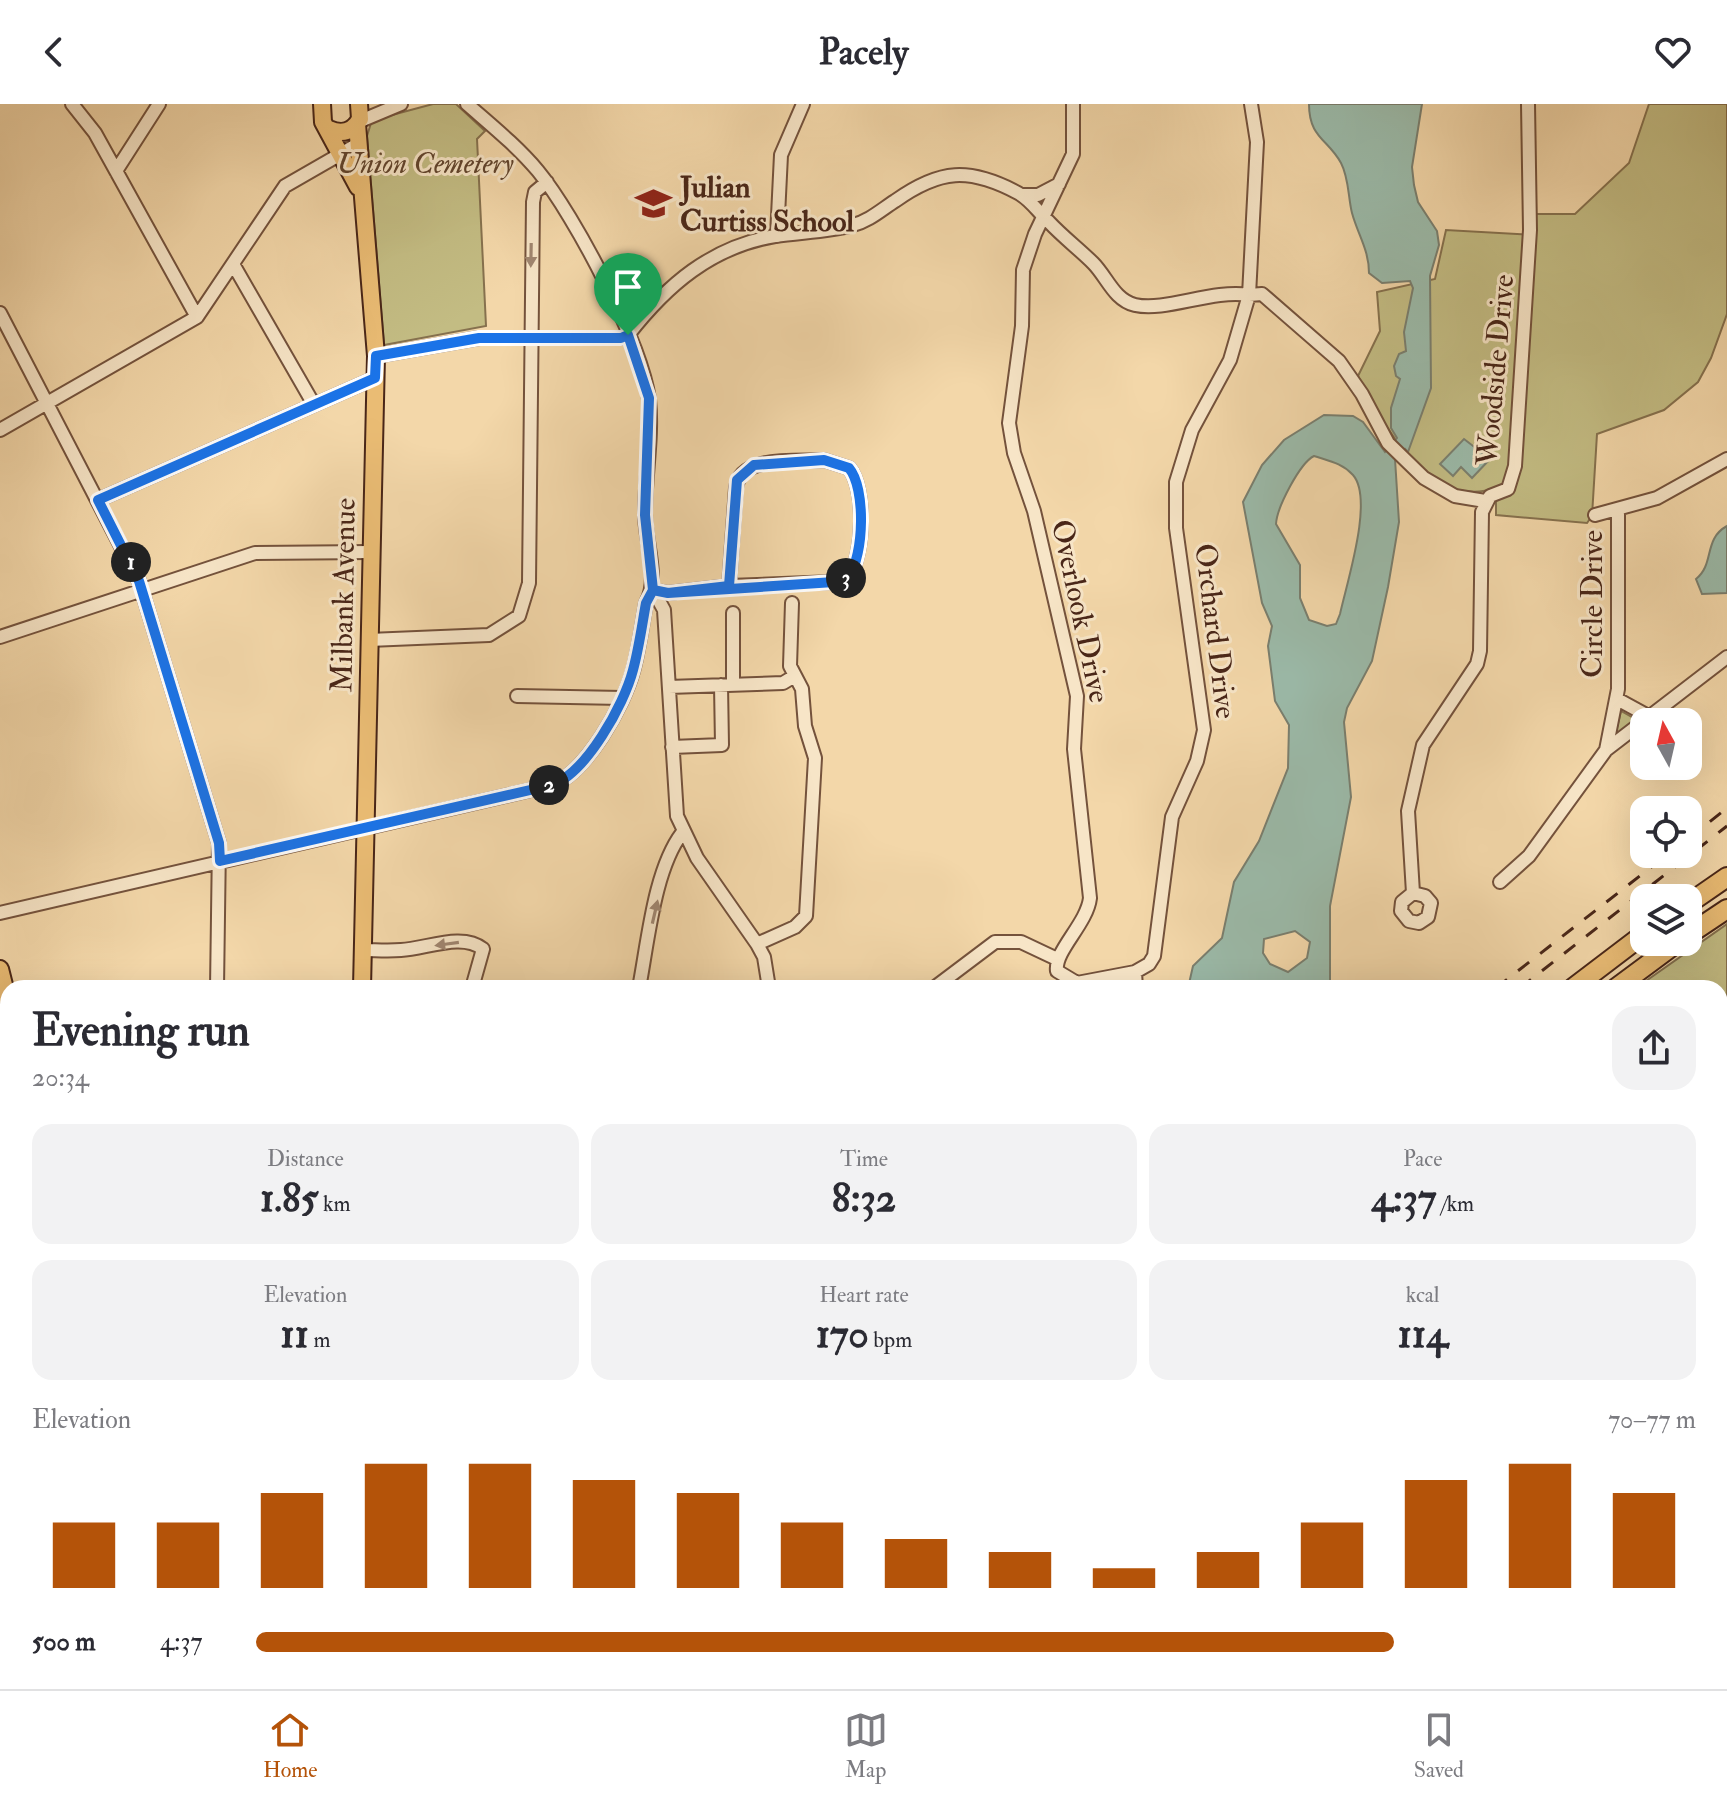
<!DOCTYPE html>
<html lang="en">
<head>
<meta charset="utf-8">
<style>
	:root { --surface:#fff; --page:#f2f2f3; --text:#2b2b33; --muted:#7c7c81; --line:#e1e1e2; --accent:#b45309 }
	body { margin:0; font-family:"IM FELL Double Pica",serif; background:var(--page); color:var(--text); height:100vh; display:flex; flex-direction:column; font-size:30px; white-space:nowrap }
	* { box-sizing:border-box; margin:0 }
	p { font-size:26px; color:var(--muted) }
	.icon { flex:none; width:44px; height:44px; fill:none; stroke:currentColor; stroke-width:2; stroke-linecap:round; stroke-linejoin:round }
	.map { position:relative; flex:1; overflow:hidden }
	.details { position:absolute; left:0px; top:876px; width:1728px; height:710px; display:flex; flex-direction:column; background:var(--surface); border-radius:24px 24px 0 0; box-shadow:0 8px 32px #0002 }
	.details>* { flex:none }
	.needle { width:52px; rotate:352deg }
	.fabs { position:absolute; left:1630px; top:604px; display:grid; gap:16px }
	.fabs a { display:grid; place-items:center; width:72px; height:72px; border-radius:16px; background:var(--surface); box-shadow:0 8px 32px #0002; font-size:40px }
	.pin { position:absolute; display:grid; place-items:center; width:68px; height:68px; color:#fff; margin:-82px -34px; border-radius:50% 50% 50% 0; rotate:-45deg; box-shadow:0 0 8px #0007 }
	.pin .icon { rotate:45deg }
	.km { position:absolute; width:40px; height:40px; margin:-20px; border-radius:50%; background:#222; color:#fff; font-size:22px; line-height:40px; text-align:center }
	.round { display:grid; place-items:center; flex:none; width:84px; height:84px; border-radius:24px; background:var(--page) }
	.summary { display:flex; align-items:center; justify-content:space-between; height:136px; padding:0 32px }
	h1 { font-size:44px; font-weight:800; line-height:60px }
	.figures { display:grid; grid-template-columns:repeat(3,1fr); gap:12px; height:136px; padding:8px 32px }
	.figures div { display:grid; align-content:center; border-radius:20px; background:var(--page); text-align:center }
	.figures b { font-size:40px; font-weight:800 }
	.figures small { font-size:22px; font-weight:400 }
	.figures p { font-size:22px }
	.chart { height:224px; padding:16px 32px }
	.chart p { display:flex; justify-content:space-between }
	.chart svg { width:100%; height:144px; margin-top:8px; stroke:var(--accent); stroke-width:6 }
	ul { padding:0 32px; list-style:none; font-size:26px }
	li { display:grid; grid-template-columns:128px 96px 1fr; align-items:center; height:60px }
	li i { height:20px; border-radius:10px; background:var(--accent) }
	header { display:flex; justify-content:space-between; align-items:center; height:104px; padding:0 32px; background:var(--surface); font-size:36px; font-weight:800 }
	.dock { display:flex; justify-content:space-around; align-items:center; height:112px; border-top:2px solid var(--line); background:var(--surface); font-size:22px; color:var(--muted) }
	.dock a { display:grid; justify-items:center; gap:4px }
	.dock .selected { color:var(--accent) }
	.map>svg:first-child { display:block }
</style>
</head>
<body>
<header><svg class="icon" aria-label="back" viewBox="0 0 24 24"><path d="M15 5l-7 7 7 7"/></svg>Pacely<svg class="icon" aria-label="heart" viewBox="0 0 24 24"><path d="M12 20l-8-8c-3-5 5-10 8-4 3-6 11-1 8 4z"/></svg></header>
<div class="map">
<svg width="1727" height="1585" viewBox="0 0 1727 1585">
	<rect width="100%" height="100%" fill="#f3d7a9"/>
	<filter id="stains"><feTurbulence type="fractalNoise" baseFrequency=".0025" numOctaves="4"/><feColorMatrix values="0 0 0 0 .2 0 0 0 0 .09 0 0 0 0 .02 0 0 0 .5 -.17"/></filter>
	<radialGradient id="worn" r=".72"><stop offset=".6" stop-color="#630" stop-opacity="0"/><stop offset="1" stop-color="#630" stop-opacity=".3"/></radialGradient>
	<path fill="#c3bc83" stroke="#86714e" stroke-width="2" d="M433,0H456L485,27L477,35L486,222L384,241L367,32L371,19L377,15Z
		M1649,0H1727V210L1711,254L1698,278L1664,306L1597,330L1592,412L1587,419L1496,411V384C1428,407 1384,321 1358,272L1380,227L1377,188L1435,175L1446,126L1535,131L1536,110H1575L1629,59Z
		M1621,607L1637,616L1617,630L1616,628Z
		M1727,820V1424L1720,1428V884H1636Z
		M8,970V1217L0,1220V974Z"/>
	<path fill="#9bbaa9" stroke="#7a7f6f" stroke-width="2" fill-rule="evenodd" d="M1309,0H1422L1412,63L1414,81L1418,98L1437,127L1439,141L1430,172L1431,284L1408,348L1405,345L1395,355L1399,418L1388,483L1372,557L1347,604L1344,618L1351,693L1330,802V884H1188L1193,862L1222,834L1234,778L1259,737L1288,664L1289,621L1275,597L1268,542L1272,522L1262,499L1243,398L1262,361L1284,336L1324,311L1353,312L1363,318L1385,348L1397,334L1391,324V304L1400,275L1396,272L1394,262L1399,250L1406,247L1404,228L1413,184L1410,177L1382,179L1369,169C1369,146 1358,131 1352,109C1348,93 1349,74 1341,59C1328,35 1309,34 1309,0ZM1314,352C1329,357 1342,359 1353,371C1374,395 1347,478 1340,510L1336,520L1327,522L1309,516L1300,494V461L1276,420C1277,403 1300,359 1314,352ZM1295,827L1310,838L1307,854L1288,868L1270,860L1263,849L1264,835Z
		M1464,335L1490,355L1472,374L1461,363L1453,372L1440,360Z
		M1727,422V489L1702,490L1696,475C1715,460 1703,435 1727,422Z
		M1403,1578H1507L1515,1585H1387Z"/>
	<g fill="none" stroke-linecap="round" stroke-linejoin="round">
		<defs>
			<path id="minor" d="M72,0L95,29L197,213
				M1251,0L1257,38L1249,191L1262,190L1339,257L1362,290L1388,339L1424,374L1455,392L1485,397
				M358,18L401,0
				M116,67L159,0
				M1022,91H1038L1059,80
				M777,132L781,51L803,0
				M233,160L313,299
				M0,209L139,477L219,739L217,884
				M628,231C667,181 711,143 775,132C801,128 828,128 853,121C869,117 881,106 895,97C940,65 969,63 1018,89C1031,96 1038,108 1049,118C1063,133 1079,145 1093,159C1107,173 1114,196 1135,201C1166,208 1212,185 1249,191L1230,256L1192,326L1176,378V424L1204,626L1197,657L1172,713L1154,852L1149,860L1135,868L1077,879L1057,867C1054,847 1087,820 1090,794L1074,645L1077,592L1034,407L1014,349L1009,319L1022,222L1023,166L1035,130L1073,50V0
				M376,252L479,234H621L628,231
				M0,326L197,213L285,82L358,40
				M824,356L849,364C866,384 864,451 849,472L834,478L729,482L736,384C740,350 798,358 824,356Z
				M98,396L375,274
				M1595,411L1657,394L1727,355
				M653,486L664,506L677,712L697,754L757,840L764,853L769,884
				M653,486L668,489L729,482
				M0,533L255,449L371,448
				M369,536L489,531L519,512L529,479L533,98L535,88L547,78
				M733,581V509
				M669,583L783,579L793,573
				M517,592L622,594
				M1617,595L1650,613
				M672,643L722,641L721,581
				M1606,646L1618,585V406
				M1500,778L1529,752L1606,646L1727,553
				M1413,789L1425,792L1431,799L1428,813L1419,819L1409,817L1401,807L1402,798L1413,789L1408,707L1423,641L1477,560L1480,547L1482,408L1490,392L1508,385L1515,362L1530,126L1528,0
				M0,809L552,681C586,669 624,601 633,567C639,545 642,521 646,499C660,475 645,437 645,410C645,372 653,332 649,295C641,238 575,112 538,67C517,42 491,21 467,0
				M757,840L795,823L806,812L815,654L805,622L802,585L790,562L792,499
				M362,846C375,846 388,847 401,846C426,845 462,828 483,845L472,884
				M1135,868L1136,884
				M639,884C648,838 654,766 682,729
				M934,884L995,838H1021L1057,855
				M1720,1057L1727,1050
				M1720,1104L1727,1103
				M0,1223L8,1221
				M0,1325L8,1301
				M0,1373L8,1372
				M994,1578L995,1585
				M1357,1578L1361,1585
				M1671,1578L1673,1585
				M1342,1585L1348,1578"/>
			<path id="major" d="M322,0L323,18L358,83
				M357,20L376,252L362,884
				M329,25C342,31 353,28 360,15L359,0
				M0,865L8,897
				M1720,1433L1727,1429
				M287,1578L291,1585
				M29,1585L62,1578
				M780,1585L781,1578"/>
			<path id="highway" d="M1688,800L1727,773
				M1688,831L1727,805
				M1573,884L1644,830
				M1616,884L1678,838
				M548,1585L560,1578
				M599,1585L610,1578"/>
		</defs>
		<use href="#minor" stroke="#74523c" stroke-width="16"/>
		<use href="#major" stroke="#492618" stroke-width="20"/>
		<use href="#highway" stroke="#492618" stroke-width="22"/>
		<use href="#minor" stroke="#f7e5c7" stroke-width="12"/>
		<use href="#major" stroke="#eabc74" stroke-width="16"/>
		<use href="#highway" stroke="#eabc74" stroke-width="18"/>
		<path stroke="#492618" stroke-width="3" stroke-dasharray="14 14" stroke-linecap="butt" d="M1688,735L1727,704
			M1496,884L1668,750
			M1520,884L1727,722
			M289,1585L320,1578
			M333,1585L362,1578"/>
	</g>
	<defs><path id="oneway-solid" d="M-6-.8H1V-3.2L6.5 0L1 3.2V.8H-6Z" transform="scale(2)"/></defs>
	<g fill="#a08670">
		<use href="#oneway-solid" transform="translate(531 151) rotate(91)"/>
		<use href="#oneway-solid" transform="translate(655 808) rotate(-77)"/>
		<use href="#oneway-solid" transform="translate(447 840) rotate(172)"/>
	</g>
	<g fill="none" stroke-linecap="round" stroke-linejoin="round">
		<defs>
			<path id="route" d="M628,231L621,234H479L376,252L375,274L98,396L139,477L219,739L220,757L552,681C586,669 624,601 633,566C639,544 642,521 646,499L653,486L668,489L729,482L737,376L754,361L824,356L849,364C866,384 864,451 849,472L834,478L668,489L653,486L645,411L649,294L628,231"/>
		</defs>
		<use href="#route" stroke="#fff" stroke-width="16"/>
		<use href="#route" stroke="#1a73e8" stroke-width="10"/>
	</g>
	<defs>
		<symbol id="school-bare" viewBox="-9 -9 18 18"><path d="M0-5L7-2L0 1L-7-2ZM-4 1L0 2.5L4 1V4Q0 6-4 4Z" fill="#8f2418" stroke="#f7e5c7" stroke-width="2.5" paint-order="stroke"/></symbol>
	</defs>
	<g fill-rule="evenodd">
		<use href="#school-bare" x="628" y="74" width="51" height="51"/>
	</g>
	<g text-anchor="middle" stroke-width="6" stroke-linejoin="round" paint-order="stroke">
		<g font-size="30" font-style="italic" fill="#61442d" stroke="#f7e5c7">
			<text x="425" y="69">Union Cemetery</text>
		</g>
		<g font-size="30" font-weight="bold" fill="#492618" stroke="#f7e5c7" text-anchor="start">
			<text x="680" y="93">Julian<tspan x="680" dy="34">Curtiss School</tspan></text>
		</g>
		<g font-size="30" fill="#492618" stroke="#f7e5c7">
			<text transform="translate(1495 266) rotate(-85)" y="10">Woodside Drive</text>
			<text transform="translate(343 491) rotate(-89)" y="10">Milbank Avenue</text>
			<text transform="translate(1592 500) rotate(-90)" y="10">Circle Drive</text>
			<text transform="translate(1081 507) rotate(78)" y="10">Overlook Drive</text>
			<text transform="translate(1216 527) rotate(83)" y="10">Orchard Drive</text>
		</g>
	</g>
	<rect width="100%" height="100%" filter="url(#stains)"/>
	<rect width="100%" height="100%" fill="url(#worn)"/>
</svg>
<div class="fabs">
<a><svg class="needle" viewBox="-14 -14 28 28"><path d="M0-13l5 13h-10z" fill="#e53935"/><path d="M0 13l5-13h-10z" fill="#7c7c81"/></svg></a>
<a><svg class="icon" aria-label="locate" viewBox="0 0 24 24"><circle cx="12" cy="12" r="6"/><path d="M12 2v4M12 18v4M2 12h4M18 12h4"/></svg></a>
<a><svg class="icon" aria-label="layers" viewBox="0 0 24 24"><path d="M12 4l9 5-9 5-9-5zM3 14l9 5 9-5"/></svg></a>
</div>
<div class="pin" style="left:628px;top:231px;background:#1e9e55"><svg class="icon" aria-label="arrive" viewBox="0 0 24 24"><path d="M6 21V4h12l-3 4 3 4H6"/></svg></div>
<b class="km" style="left:131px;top:458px">1</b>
<b class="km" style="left:549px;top:681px">2</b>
<b class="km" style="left:846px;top:474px">3</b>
<section class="details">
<div class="summary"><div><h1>Evening run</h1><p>20:34</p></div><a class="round"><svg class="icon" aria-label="share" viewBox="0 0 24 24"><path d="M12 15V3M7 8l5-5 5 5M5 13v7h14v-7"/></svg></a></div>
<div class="figures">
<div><p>Distance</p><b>1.85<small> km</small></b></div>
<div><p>Time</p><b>8:32</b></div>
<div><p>Pace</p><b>4:37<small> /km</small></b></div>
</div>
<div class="figures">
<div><p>Elevation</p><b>11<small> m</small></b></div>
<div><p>Heart rate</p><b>170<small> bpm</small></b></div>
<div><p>kcal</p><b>114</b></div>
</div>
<div class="chart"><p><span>Elevation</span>70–77 m</p>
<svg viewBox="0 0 160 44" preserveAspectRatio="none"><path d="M5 44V24M15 44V24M25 44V15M35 44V6M45 44V6M55 44V11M65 44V15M75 44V24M85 44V29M95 44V33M105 44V38M115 44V33M125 44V24M135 44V11M145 44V6M155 44V15"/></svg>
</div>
<ul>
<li><b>500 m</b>4:37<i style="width:79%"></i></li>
</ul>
</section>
</div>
<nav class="dock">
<a class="selected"><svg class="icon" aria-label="home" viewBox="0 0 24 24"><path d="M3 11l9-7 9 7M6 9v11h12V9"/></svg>Home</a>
<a><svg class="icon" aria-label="map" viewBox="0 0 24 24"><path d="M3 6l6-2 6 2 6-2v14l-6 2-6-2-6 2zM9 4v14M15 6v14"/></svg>Map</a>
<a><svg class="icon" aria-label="saved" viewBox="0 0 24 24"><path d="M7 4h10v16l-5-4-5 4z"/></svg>Saved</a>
</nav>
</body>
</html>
